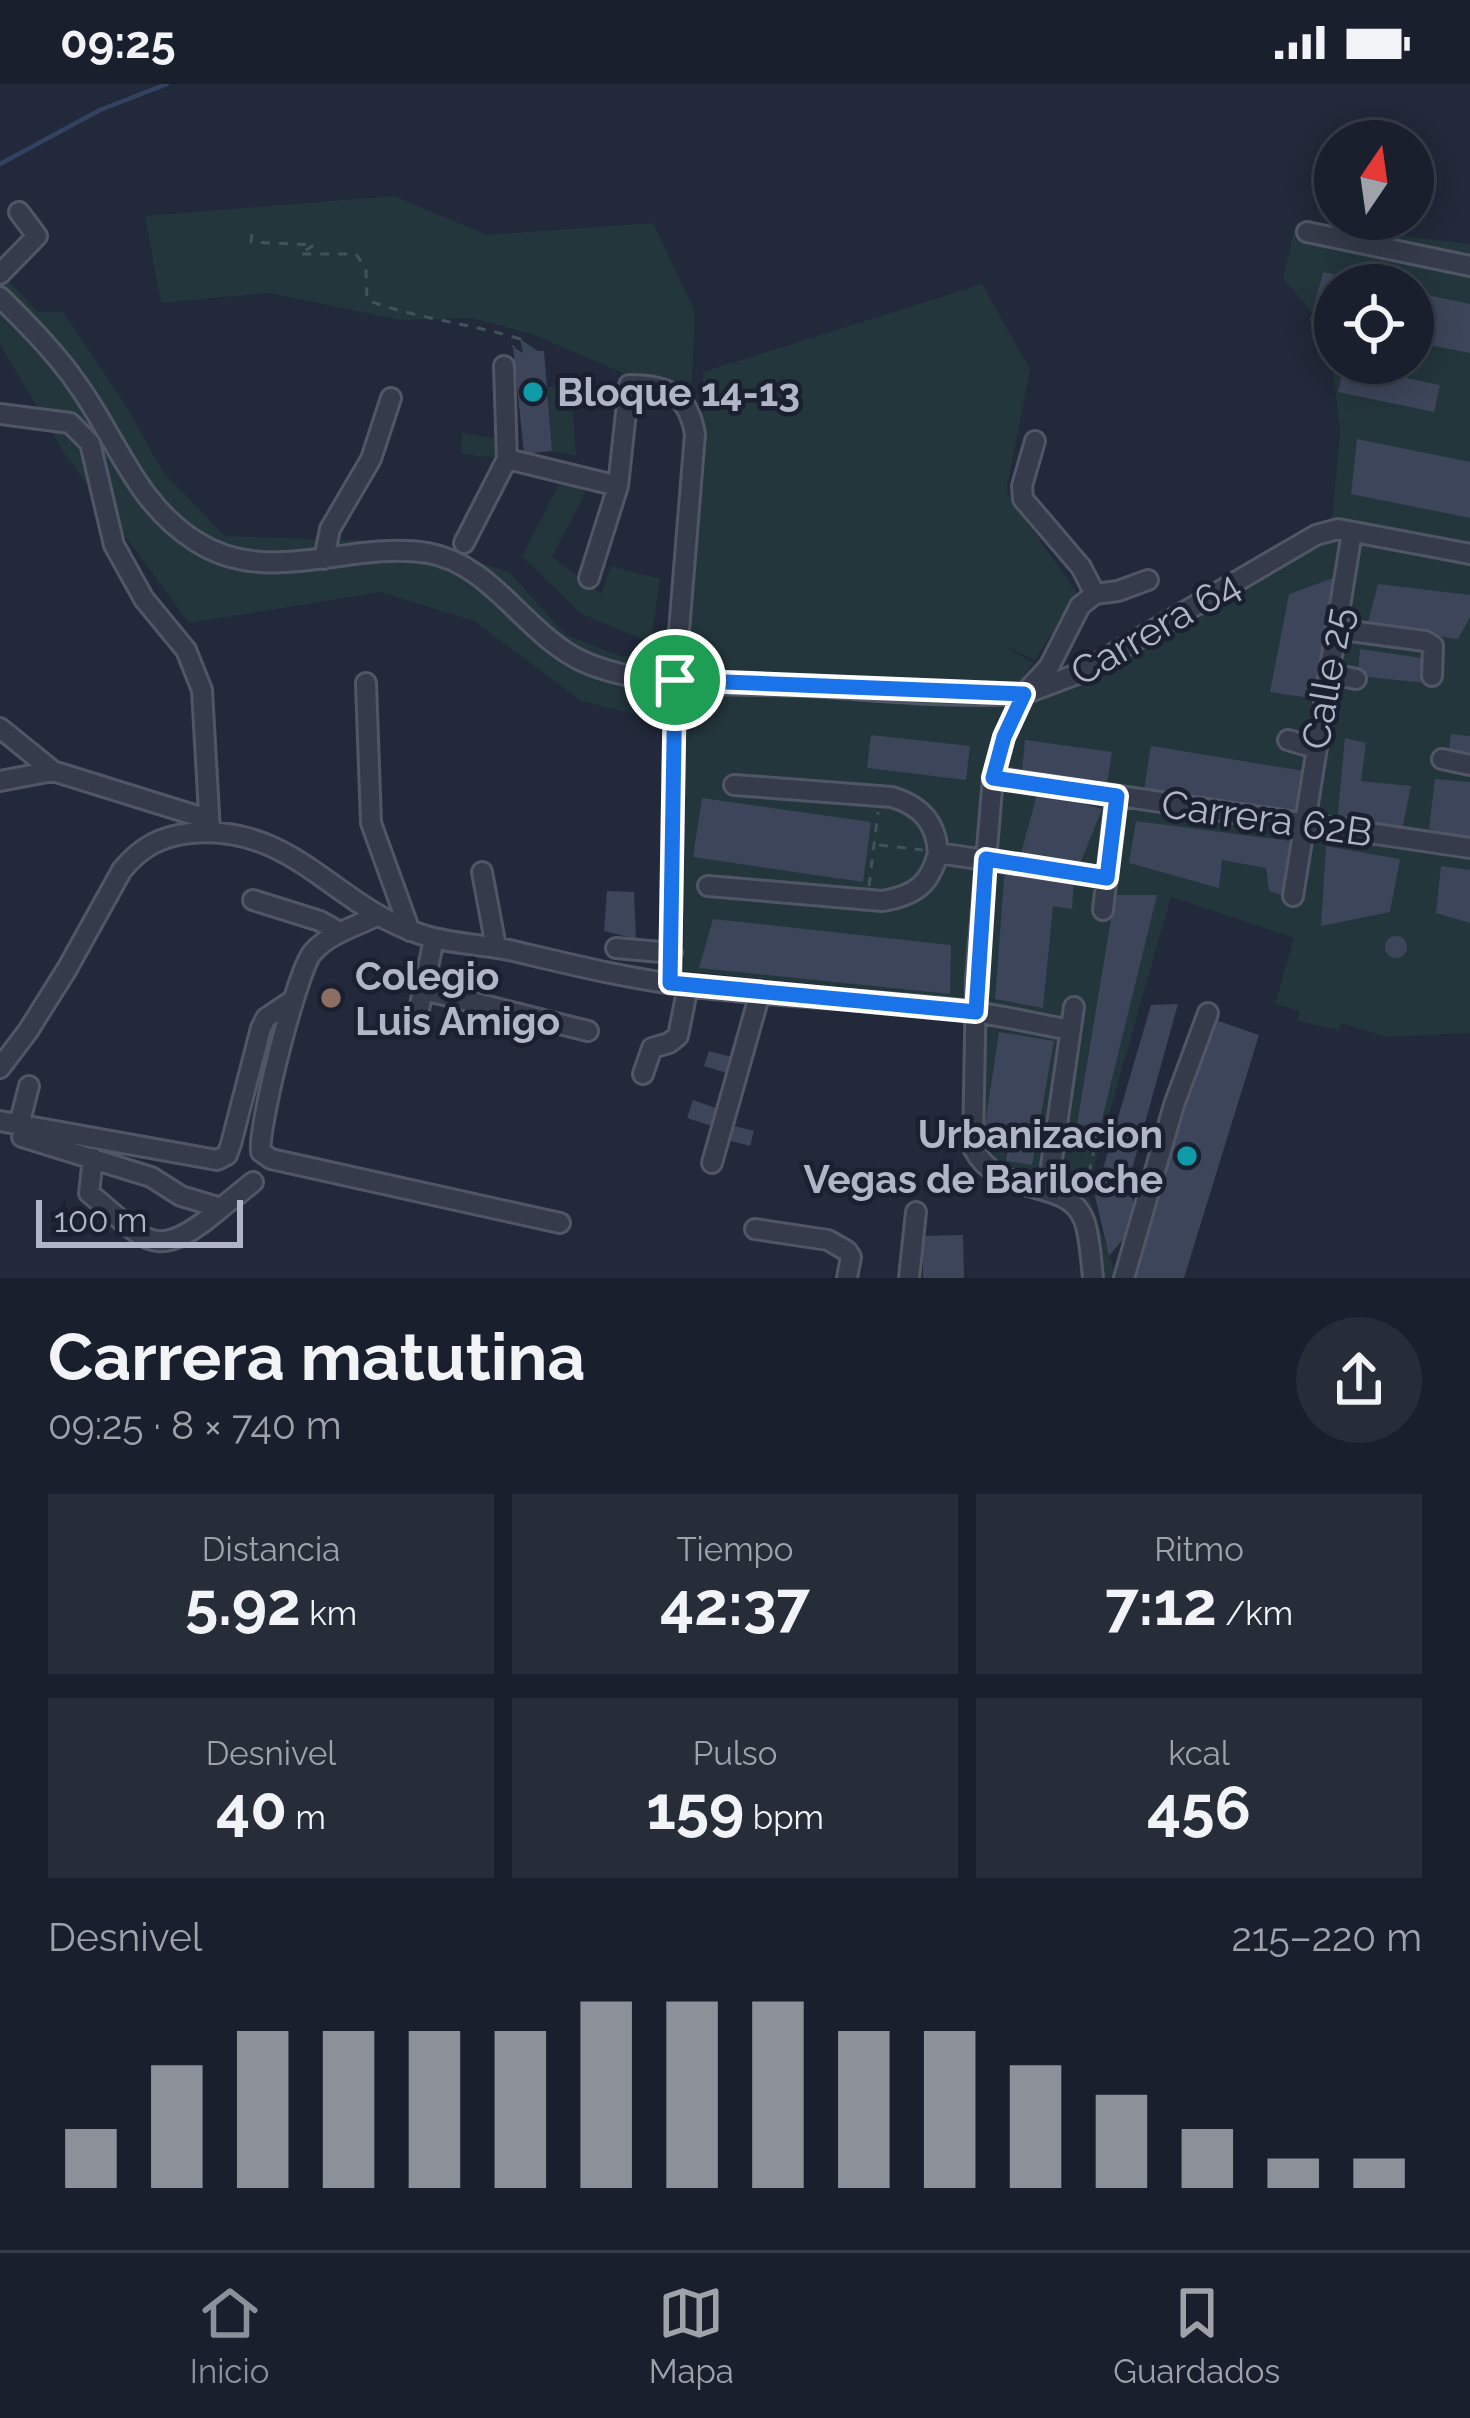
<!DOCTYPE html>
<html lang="es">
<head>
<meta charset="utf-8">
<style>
	:root { --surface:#191f2c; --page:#262c38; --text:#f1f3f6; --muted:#9fa2a9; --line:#373d48; --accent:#8c9099 }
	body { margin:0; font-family:Raleway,sans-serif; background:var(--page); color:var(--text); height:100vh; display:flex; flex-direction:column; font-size:45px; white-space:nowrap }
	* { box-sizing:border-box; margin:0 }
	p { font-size:39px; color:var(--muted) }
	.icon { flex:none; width:66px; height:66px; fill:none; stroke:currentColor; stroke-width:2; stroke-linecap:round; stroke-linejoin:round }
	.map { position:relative; height:1194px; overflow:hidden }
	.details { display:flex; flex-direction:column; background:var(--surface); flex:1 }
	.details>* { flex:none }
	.needle { width:78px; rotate:13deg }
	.controls { position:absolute; left:1314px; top:36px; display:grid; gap:24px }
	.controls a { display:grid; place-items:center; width:120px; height:120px; border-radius:50%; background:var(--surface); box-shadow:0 6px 30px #0003,0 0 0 3px var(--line); font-size:60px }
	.scale { position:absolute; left:36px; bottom:30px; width:207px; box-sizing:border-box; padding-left:12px; border:6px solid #b0b6c7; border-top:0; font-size:33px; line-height:42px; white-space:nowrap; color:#b0b6c7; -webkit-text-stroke:9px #1a202f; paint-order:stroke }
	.pin { position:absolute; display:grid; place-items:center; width:102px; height:102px; color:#fff; margin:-51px; border:6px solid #fff; border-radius:50%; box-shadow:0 3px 12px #0007 }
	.round { display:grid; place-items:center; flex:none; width:126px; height:126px; border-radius:63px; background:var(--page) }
	.headline { display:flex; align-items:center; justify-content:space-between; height:204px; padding:0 48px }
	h1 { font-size:66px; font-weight:700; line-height:90px }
	.metrics { display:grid; grid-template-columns:repeat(3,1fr); gap:18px; height:204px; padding:12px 48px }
	.metrics div { display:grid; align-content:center; border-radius:0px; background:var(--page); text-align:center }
	.metrics b { font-size:60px; font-weight:700 }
	.metrics small { font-size:33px; font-weight:400 }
	.metrics p { font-size:33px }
	.chart { height:336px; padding:24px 48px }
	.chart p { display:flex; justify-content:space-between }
	.chart svg { width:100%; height:216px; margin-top:12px; stroke:var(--accent); stroke-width:6 }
	.status { display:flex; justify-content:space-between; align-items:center; height:84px; padding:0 60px; background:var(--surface); direction:ltr }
	.status svg { height:33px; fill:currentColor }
	.dock { display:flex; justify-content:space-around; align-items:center; height:168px; border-top:3px solid var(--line); background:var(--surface); font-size:33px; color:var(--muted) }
	.dock a { display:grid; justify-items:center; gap:6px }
	.dock .on { color:var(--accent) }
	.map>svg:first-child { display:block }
</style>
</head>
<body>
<div class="status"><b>09:25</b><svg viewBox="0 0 49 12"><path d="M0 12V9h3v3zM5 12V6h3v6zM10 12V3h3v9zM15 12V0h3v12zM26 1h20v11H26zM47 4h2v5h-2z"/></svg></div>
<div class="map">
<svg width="1470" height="1194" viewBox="0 0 1470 1194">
	<rect width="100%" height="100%" fill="#21293a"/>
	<path fill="#23363b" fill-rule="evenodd" d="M394,112L487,151L653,139L695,227L691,318L532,250L471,234L400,236L268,209L161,219L145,132Z
		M1296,139L1470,160V949L1387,953L1341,939L1339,946L1298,937L1299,927L1275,920L1294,854L1171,813L1087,1108L1114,1184L1113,1194H1097L1084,1129L1010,1087L975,1052L985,945L960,915L684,887V615L699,436L703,288L982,200L1030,285L1006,408L1077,509L1035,576L1004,562L1033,579L1004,629L1014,631L1037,586L1065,592L1284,458L1332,435L1340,348L1329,248L1283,194ZM1335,201H1413V279H1335Z
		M0,188L38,228H63L129,326L162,387L225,452L410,458L509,488L566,551L620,572L684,573L680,641L581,617L474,537L380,508L189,539L64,369L0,260Z
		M548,303H571L576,372L552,367Z
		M462,349L494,354L497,374L461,370Z
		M561,396L586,408L552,473L601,510L611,482L660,495L651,559L580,529L522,472Z"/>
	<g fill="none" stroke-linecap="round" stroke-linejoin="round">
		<path stroke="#344262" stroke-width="4.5" d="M0,80L100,26L167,0"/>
	</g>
	<path fill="#3d455a" d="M1323,188L1374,199L1335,201V242L1310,237Z
		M1413,208L1470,220V269L1413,258Z
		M520,255L538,267H544L552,367L524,370L513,263L523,269Z
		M1344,281L1440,301L1434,328L1338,308Z
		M1357,355L1470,378V434L1351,410Z
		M1339,492L1317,615L1270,608L1289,510Z
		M1378,500L1470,511V533L1458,555L1367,542Z
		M1360,565L1429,575L1426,599L1358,592Z
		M1451,650L1470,652V677L1448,672Z
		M871,651L970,662L966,696L867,684Z
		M1345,654L1366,659L1361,697L1411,702L1401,751L1337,739Z
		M1025,656L1112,668L1107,700L1022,687Z
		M1151,662L1304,687L1298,736L1143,713Z
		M1435,695L1470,698V754L1429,745Z
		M1038,707L1102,725L1078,785L1021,769Z
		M702,714L871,738L863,798L693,773Z
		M1136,737L1298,758L1286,813L1269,807L1266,784L1222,776L1219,804L1129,779Z
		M1326,762L1400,775L1390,828L1321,842Z
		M1005,782L1074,796L1072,825L1053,822L1043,924L995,915Z
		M1441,782L1470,786V839L1436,829Z
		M607,807L634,808L636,855L604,847Z
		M1115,811H1157L1100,1044L1077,1040Z
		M713,835L951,861L950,910L699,884Z
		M1385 863a11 11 0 1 1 22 0a11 11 0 1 1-22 0Z
		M1178,920L1128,1100L1136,1127L1196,929L1259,951L1184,1194H1116L1130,1147L1109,1172L1095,1112L1151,921Z
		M999,948L1054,957L1032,1081L1006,1077L1008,1065L982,1061Z
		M709,967L736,974L730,990L704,982Z
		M693,1016L721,1026L715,1043L687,1034Z
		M727,1040L754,1047L750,1062L723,1055Z
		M963,1151L964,1194H923V1152Z"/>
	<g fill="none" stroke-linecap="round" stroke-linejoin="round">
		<defs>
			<path id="minor" d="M1307,148L1470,182
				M0,190L37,152L19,128
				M0,213C28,241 56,269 78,301C118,357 136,420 197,458C269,504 351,456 428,469C492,480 526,551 582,577C644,606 739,599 806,602C878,606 952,614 1024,610L1080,589L1316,451L1338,445L1470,470
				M0,330L70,339L90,359L114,461L144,515L186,566L202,606L210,747
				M1035,357L1022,402L1023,415L1081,483L1095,510
				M507,375L618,402
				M464,459L507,375L504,282
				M324,475L330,445L371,375L391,314
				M589,494L618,402L629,301C668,301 688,310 695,350L675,596L670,899
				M1336,545L1425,557L1433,562L1432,592
				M1329,589L1356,595
				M366,599L371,739L410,847
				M0,644L53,687L207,735
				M1288,656L1315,664
				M1442,675L1470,681
				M993,693L1470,764
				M0,697L53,687
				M734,701L892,713C921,722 936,738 938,769
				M482,788L496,863
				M708,802L882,817C914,812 930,801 938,769L1107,794
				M1293,812L1352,448
				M253,816L320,837L338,847
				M1103,826L1116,712
				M378,831C356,843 331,848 313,868C298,883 257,1045 261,1068L271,1075L560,1139
				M616,864L672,869
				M424,906L588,947
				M417,935L434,855
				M0,984L28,947L67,885L122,786C141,763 161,752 191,749C293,740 334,822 420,850C449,860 479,860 509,866C569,880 628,895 689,902C773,913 859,915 944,924C986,928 1028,938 1070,946
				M643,990L652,964L669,959L678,952L688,902
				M0,1037L217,1076L227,1071L231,1060L261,944L266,934L293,916
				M19,1041L29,1002
				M22,1053L151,1093L181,1112L221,1124L253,1098
				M93,1074L89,1109C147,1156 153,1182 221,1124
				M712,1079L760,909
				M1057,1110L1051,1082L1074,923
				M755,1145L828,1156L847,1167L851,1173L847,1194
				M909,1194L916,1128
				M1093,1194C1091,1176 1090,1152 1084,1136C1067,1092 1000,1116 973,1064L976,896L993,693L1004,653L1024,610L1049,583L1080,522L1095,510L1118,507L1148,496
				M1124,1194L1174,1021L1208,929"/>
		</defs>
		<use href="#minor" stroke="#505665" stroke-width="24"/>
		<path stroke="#415359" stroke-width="3" stroke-dasharray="9 9" stroke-linecap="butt" d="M252,150L251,158L314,161L300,170H356L366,186L367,216C417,235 469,239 520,255L513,263
			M879,761L923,766
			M869,802L878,728
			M1072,1047L1097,1053L1085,1106"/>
		<use href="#minor" stroke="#353b4a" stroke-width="18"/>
	</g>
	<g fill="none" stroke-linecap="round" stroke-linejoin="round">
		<defs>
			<path id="route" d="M675,596L1024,610L1004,653L993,694L1117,712L1107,794L986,775L976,928L670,899Z"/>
		</defs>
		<use href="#route" stroke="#fff" stroke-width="24"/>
		<use href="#route" stroke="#1a73e8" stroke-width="15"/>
	</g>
	<g fill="#0f9aa8" stroke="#1a202f" stroke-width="4.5">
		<circle cx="533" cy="308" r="12"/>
		<circle cx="1187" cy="1072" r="12"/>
	</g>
	<circle fill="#8d6e63" stroke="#1a202f" stroke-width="4.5" cx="331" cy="914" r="12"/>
	<g text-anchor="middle" stroke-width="9" stroke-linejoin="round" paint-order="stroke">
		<g font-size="39" font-weight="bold" fill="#b0b6c7" stroke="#1a202f" text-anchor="start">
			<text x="557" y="322">Bloque 14-13</text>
			<text x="355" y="906">Colegio<tspan x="355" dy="45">Luis Amigo</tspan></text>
			<text x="1163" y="1064" text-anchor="end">Urbanizacion<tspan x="1163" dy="45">Vegas de Bariloche</tspan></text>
		</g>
		<g font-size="39" fill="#b0b6c7" stroke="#1a202f">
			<text transform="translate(1155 544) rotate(-30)" y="14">Carrera 64</text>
			<text transform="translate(1327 594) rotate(-80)" y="14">Calle 25</text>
			<text transform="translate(1267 734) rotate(8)" y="14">Carrera 62B</text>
		</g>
	</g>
</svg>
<div class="controls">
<a><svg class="needle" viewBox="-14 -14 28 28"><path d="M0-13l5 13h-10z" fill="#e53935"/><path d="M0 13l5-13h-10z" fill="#9fa2a9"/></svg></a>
<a><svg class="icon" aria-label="locate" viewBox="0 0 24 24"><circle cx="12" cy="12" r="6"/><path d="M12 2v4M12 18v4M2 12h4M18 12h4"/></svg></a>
</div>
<div class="scale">100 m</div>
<div class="pin" style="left:675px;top:596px;background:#1e9e55"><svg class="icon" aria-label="arrive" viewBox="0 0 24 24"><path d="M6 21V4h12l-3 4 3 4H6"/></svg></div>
</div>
<section class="details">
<div class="headline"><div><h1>Carrera matutina</h1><p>09:25 · 8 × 740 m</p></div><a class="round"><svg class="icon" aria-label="share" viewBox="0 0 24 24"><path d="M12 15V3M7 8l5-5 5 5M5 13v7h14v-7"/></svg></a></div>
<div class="metrics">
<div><p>Distancia</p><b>5.92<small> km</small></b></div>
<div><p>Tiempo</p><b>42:37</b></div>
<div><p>Ritmo</p><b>7:12<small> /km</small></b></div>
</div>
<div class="metrics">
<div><p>Desnivel</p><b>40<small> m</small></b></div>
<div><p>Pulso</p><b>159<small> bpm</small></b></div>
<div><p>kcal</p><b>456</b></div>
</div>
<div class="chart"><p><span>Desnivel</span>215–220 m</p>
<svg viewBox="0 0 160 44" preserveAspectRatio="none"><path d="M5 44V32M15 44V19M25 44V12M35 44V12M45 44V12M55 44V12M65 44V6M75 44V6M85 44V6M95 44V12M105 44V12M115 44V19M125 44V25M135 44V32M145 44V38M155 44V38"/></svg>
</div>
</section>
<nav class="dock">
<a class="on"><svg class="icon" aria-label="home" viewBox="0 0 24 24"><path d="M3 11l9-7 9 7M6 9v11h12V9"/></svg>Inicio</a>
<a><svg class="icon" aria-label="map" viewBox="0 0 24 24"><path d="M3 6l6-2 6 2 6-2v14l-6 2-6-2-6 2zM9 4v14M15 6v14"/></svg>Mapa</a>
<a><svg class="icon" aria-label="saved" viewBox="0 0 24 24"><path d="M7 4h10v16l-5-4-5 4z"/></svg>Guardados</a>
</nav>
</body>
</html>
